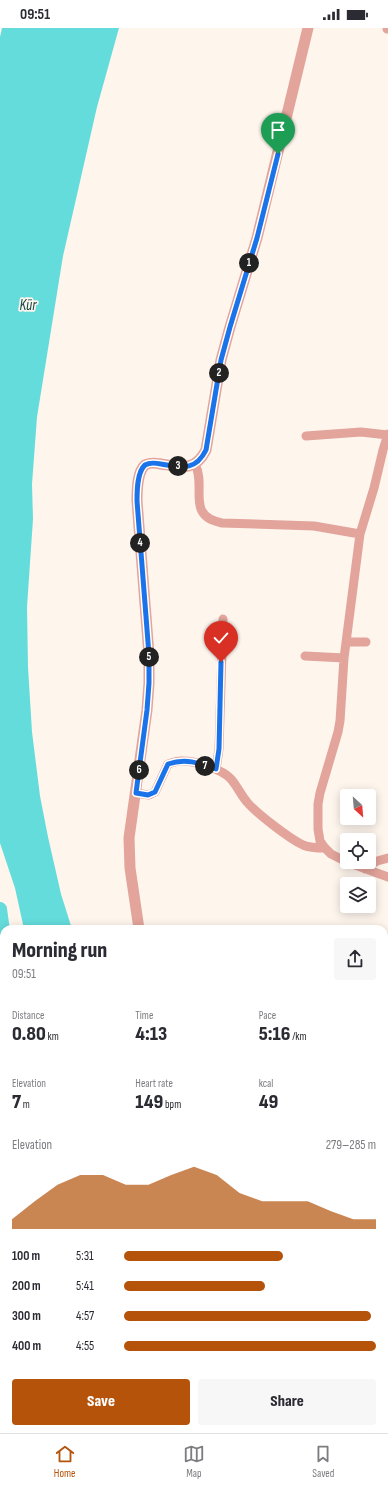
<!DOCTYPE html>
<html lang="en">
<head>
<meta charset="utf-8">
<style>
	:root { --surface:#fff; --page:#f7f7f7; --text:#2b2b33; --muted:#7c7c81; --line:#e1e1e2; --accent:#b45309 }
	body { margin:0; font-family:"Sofia Sans Condensed",sans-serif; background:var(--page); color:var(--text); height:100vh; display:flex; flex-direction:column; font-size:15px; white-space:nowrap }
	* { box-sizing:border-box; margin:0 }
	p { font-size:13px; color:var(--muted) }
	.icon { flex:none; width:22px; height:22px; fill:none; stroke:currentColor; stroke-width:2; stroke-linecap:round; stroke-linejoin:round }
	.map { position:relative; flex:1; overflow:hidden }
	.drawer { position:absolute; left:0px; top:897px; width:388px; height:508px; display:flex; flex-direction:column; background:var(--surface); border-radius:12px 12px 0 0; box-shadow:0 2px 10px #0003 }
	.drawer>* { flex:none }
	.needle { width:26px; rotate:154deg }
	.fabs { position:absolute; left:340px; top:761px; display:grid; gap:8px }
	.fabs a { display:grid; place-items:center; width:36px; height:36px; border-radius:4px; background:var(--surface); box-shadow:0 2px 10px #0003; font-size:20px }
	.pin { position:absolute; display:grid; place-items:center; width:34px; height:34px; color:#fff; margin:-41px -17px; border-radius:50% 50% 50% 0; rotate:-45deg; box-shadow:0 0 4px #0007 }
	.pin .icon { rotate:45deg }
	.km { position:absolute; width:20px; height:20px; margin:-10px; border-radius:50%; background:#222; color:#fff; font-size:11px; line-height:20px; text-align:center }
	.round { display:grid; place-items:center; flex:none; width:42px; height:42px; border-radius:4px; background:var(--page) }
	.overview { display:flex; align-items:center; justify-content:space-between; height:68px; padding:0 12px }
	h1 { font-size:22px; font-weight:800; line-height:30px }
	.figures { display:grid; grid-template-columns:repeat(3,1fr); gap:6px; height:68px; padding:4px 12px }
	.figures div { display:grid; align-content:center }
	.figures b { font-size:20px; font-weight:800 }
	.figures small { font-size:11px; font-weight:400 }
	.figures p { font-size:11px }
	.chart { height:112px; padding:8px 12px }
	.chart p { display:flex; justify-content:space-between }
	.chart svg { width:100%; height:72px; margin-top:4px; fill:var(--accent); opacity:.7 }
	.primary-button { display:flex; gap:8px; margin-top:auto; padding:8px 12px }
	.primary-button a { flex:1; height:46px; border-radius:4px; background:var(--accent); color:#fff; font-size:16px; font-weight:800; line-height:46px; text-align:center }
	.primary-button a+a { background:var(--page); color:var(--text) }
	ul { padding:0 12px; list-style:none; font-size:13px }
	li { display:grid; grid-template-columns:64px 48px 1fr; align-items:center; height:30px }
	li i { height:10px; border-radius:5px; background:var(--accent) }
	.status { display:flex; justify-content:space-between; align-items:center; height:28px; padding:0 20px; background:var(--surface); direction:ltr }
	.status svg { height:11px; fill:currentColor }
	.tab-bar { display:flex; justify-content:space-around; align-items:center; height:56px; border-top:1px solid var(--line); background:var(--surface); font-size:11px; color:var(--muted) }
	.tab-bar a { display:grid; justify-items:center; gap:2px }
	.tab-bar .active { color:var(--accent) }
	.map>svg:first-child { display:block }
</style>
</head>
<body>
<div class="status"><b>09:51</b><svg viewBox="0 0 49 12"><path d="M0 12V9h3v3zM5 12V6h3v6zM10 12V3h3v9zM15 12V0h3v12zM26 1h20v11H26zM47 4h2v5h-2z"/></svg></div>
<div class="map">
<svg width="388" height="1405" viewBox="0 0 388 1405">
	<rect width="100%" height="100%" fill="#fef5ed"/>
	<path fill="#c1d292" d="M384,1221L388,1227V1378L384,1380Z
		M0,1234L4,1239V1401H47L51,1405H0Z
		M384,1393L388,1398V1405H322L319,1401H384Z
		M60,1401H91L93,1405H64Z
		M281,1401H298L300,1405H283Z"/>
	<path fill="#64dcdb" d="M2,0H119L97,79L63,228L37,389L32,456L33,491L27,579L28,639L32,704L40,768L48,809L61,866L72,901H24L15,860L0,815V9Z
		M0,959L4,963V1235L0,1229Z
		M97,1401H276L278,1405H98Z"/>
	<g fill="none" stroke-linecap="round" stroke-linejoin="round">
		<path stroke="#64dcdb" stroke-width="14" d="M0,881L4,910"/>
		<path stroke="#e2a49b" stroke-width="9" d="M387,1H388
			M306,408L361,404L388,407
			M195,436C207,459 185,488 222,495L314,498L360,506
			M346,614H366
			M305,628L344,630
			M216,741L219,721L223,591
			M135,765L149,767L155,764L168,736C172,735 176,733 180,733C194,732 222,741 231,751C237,758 241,767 247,774C256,785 290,811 303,817C310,820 317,820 325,820
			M347,834L331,826L325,820L320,813L318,801V776L320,765L338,704L340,693L344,630L360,506L374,460L383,422L388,406
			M347,834L388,849
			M365,841L377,833L388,830
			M384,1103L388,1102
			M384,1191L388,1192
			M311,1401L313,1405"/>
		<path stroke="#e2a49b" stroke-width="11" d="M139,901L130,840L129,810L147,682L149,655V627L137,473C137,463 137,444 145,437C150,434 156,435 161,436C181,439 195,444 206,422L221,332L230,299L257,210L308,0
			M384,954L388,953"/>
		<path stroke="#807973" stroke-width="2.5" stroke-dasharray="2 4" stroke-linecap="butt" d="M384,924L388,923
			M384,934L388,933
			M0,980H4
			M0,1005H4"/>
	</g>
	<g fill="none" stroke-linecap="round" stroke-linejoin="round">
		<defs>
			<path id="route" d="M221,634L219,721L216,741C199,735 186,730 168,736L155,764L148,767L136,765L147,682L149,655V627L137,473C137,463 137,444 145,437C150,434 156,435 161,436C181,439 195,444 206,422L221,332L230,299L257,210L278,126"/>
		</defs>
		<use href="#route" stroke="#fff" stroke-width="8"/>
		<use href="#route" stroke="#1a73e8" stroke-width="5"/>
	</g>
	<g text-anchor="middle" stroke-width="3.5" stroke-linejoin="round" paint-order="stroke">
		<g font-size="15" font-style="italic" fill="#0e4545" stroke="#fef5ed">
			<text x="28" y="282">Kür</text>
		</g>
	</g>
</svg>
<div class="fabs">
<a><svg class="needle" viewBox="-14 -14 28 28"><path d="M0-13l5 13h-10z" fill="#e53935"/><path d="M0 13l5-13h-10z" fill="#7c7c81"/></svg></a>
<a><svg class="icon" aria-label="locate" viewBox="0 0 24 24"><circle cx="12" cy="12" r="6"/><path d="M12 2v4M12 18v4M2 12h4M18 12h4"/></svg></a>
<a><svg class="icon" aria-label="layers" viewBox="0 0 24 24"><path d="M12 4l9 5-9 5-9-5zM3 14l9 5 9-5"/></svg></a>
</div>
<div class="pin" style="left:278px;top:126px;background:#1e9e55"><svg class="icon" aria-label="arrive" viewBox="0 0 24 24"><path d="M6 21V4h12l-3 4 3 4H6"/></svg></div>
<div class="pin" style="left:221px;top:634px;background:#d93025"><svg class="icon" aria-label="check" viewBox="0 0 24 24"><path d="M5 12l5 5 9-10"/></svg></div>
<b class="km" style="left:249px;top:235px">1</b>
<b class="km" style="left:219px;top:345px">2</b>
<b class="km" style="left:178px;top:438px">3</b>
<b class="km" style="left:140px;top:515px">4</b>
<b class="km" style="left:149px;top:629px">5</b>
<b class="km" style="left:139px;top:742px">6</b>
<b class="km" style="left:205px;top:738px">7</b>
<section class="drawer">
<div class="overview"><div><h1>Morning run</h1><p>09:51</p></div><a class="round"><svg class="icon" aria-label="share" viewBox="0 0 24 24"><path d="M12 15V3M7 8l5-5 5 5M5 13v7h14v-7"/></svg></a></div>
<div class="figures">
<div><p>Distance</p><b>0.80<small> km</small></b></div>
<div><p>Time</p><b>4:13</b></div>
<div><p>Pace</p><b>5:16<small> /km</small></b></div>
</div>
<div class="figures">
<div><p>Elevation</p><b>7<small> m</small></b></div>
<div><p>Heart rate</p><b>149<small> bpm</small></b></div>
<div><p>kcal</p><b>49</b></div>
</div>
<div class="chart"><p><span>Elevation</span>279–285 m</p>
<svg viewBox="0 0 160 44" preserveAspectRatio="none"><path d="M0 44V38L10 27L20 17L30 11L40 11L50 17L60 17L70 11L80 6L90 11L100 22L110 27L120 27L130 27L140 33L150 38L160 38V44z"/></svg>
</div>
<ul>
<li><b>100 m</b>5:31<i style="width:63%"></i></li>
<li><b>200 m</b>5:41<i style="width:56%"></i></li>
<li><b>300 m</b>4:57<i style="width:98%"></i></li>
<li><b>400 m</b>4:55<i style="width:100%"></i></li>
</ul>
<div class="primary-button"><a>Save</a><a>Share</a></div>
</section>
</div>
<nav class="tab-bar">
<a class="active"><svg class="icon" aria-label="home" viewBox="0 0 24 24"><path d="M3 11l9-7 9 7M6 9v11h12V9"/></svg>Home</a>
<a><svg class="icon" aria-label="map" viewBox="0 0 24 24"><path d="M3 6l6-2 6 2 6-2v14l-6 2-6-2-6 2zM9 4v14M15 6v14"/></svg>Map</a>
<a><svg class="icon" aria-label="saved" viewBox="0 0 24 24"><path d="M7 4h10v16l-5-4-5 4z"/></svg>Saved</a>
</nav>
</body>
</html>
